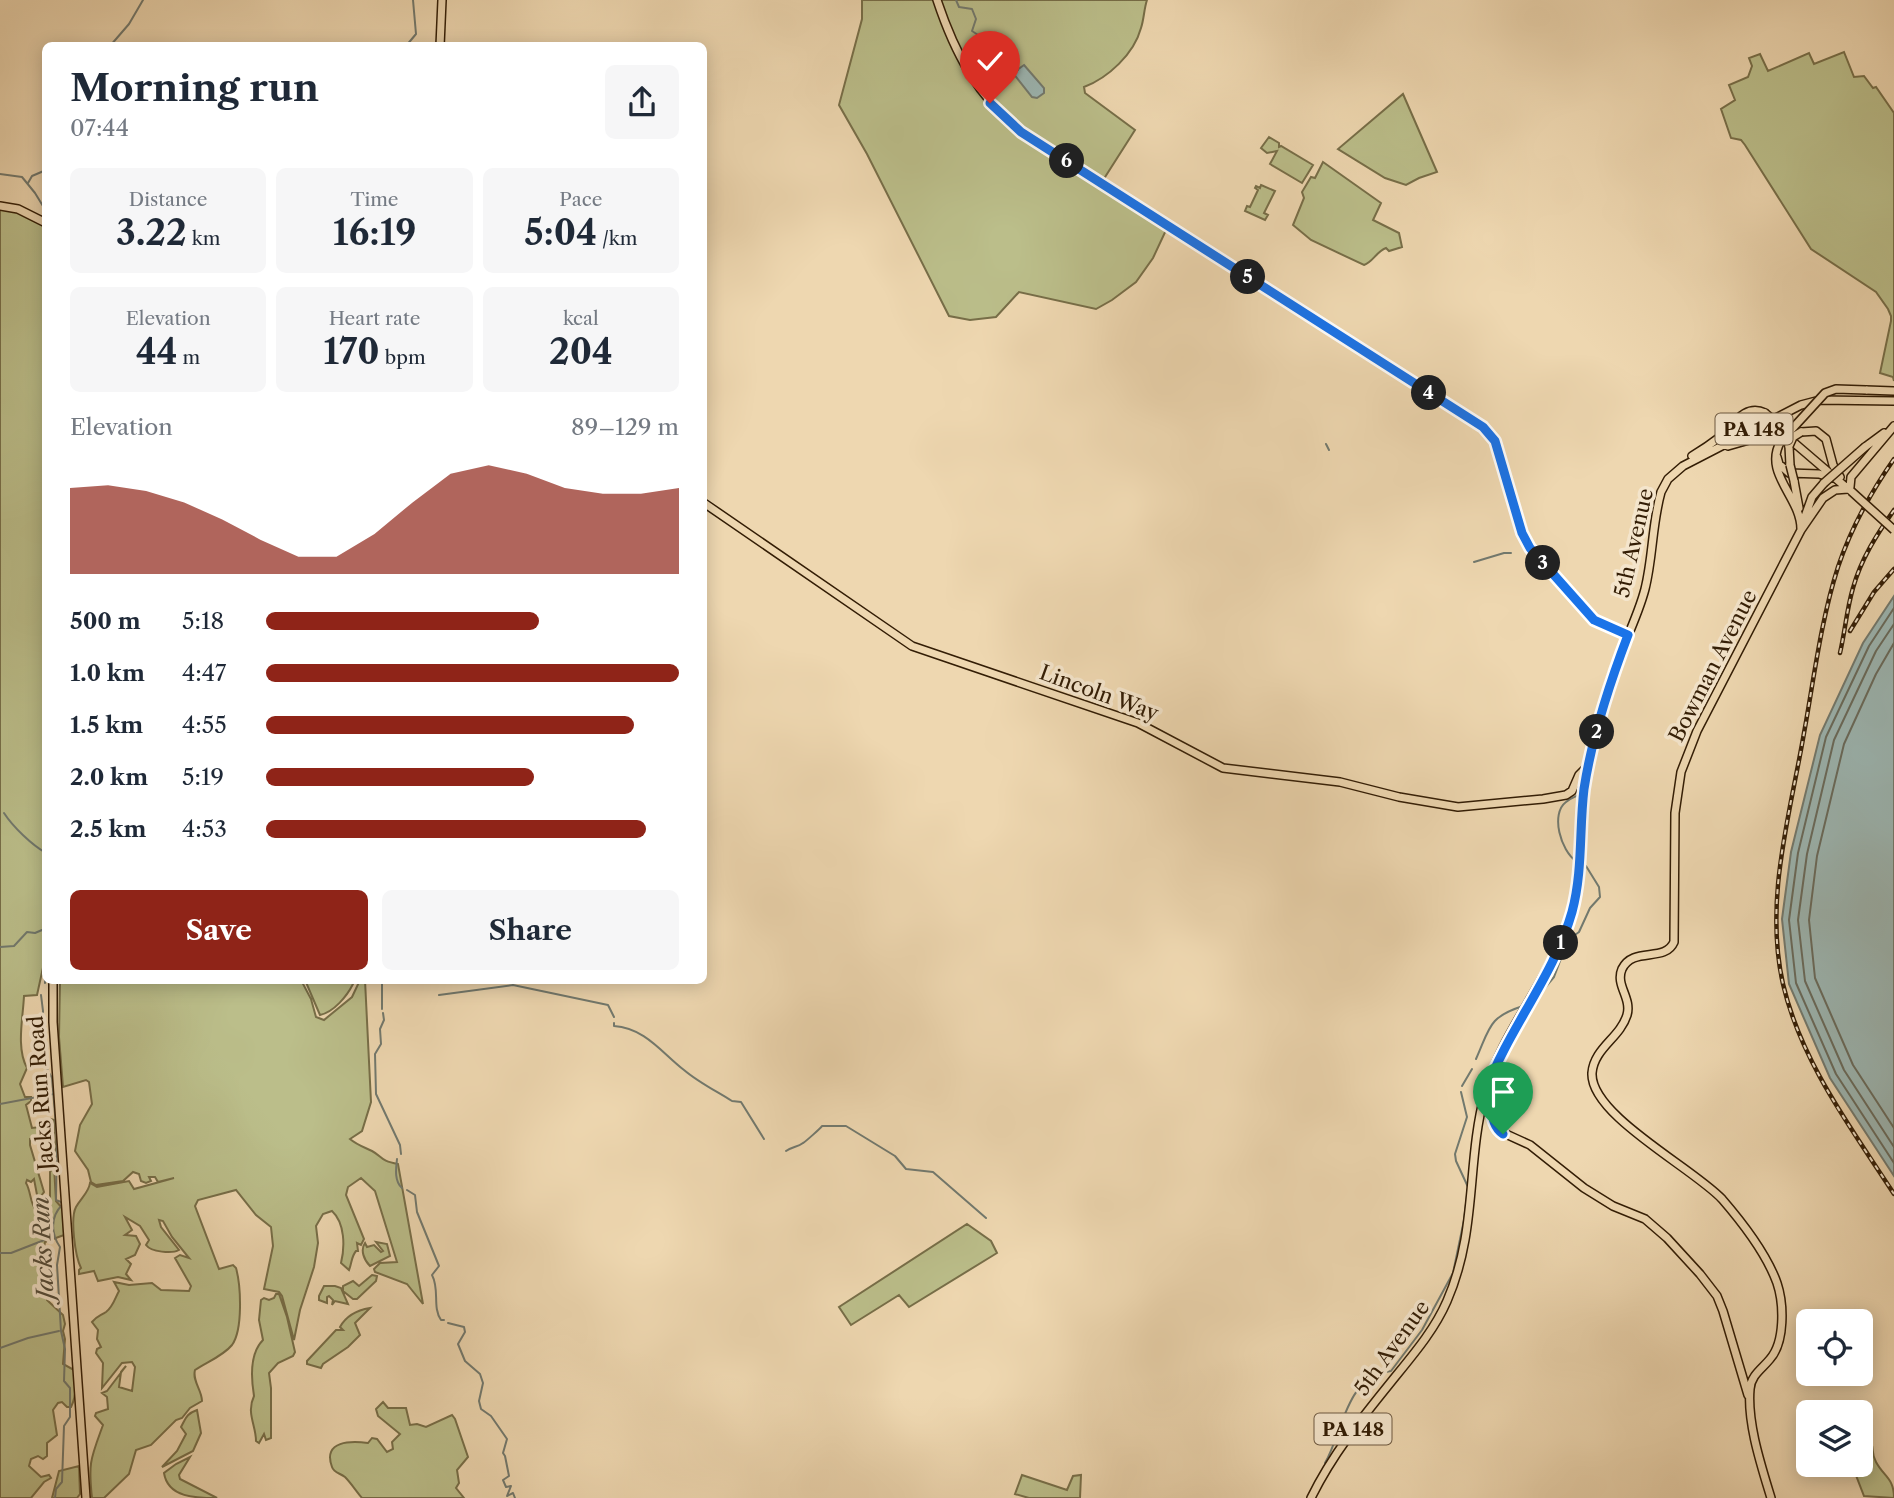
<!DOCTYPE html>
<html lang="en">
<head>
<meta charset="utf-8">
<style>
	:root { --surface:#fff; --page:#f6f6f7; --text:#1f2937; --muted:#747a83; --accent:#8f2418 }
	body { margin:0; font-family:"Libre Caslon Text",serif; background:var(--page); color:var(--text); height:100vh; display:flex; flex-direction:column; font-size:26px; white-space:nowrap }
	* { box-sizing:border-box; margin:0 }
	p { font-size:23px; color:var(--muted) }
	.icon { flex:none; width:38px; height:38px; fill:none; stroke:currentColor; stroke-width:2; stroke-linecap:round; stroke-linejoin:round }
	.map { position:relative; flex:1; overflow:hidden }
	.sheet { position:absolute; left:42px; top:42px; width:665px; height:942px; display:flex; flex-direction:column; background:var(--surface); border-radius:10px; box-shadow:0 4px 18px #0003 }
	.sheet>* { flex:none }
	.buttons { position:absolute; left:1796px; top:1309px; display:grid; gap:14px }
	.buttons a { display:grid; place-items:center; width:77px; height:77px; border-radius:10px; background:var(--surface); box-shadow:0 4px 18px #0003; font-size:35px }
	.pin { position:absolute; display:grid; place-items:center; width:60px; height:60px; color:#fff; margin:-72px -30px; border-radius:50% 50% 50% 0; rotate:-45deg; box-shadow:0 0 7px #0007 }
	.pin .icon { rotate:45deg }
	.km { position:absolute; width:35px; height:35px; margin:-18px; border-radius:50%; background:#222; color:#fff; font-size:19px; line-height:35px; text-align:center }
	.round { display:grid; place-items:center; flex:none; width:74px; height:74px; border-radius:10px; background:var(--page) }
	.headline { display:flex; align-items:center; justify-content:space-between; height:119px; padding:0 28px }
	h1 { font-size:38px; font-weight:800; line-height:52px }
	.figures { display:grid; grid-template-columns:repeat(3,1fr); gap:10px; height:119px; padding:7px 28px }
	.figures div { display:grid; align-content:center; border-radius:10px; background:var(--page); text-align:center }
	.figures b { font-size:35px; font-weight:800 }
	.figures small { font-size:19px; font-weight:400 }
	.figures p { font-size:19px }
	.chart { height:196px; padding:14px 28px }
	.chart p { display:flex; justify-content:space-between }
	.chart svg { width:100%; height:126px; margin-top:7px; fill:var(--accent); opacity:.7 }
	.cta { display:flex; gap:14px; margin-top:auto; padding:14px 28px }
	.cta a { flex:1; height:80px; border-radius:10px; background:var(--accent); color:#fff; font-size:28px; font-weight:800; line-height:80px; text-align:center }
	.cta a+a { background:var(--page); color:var(--text) }
	ul { padding:0 28px; list-style:none; font-size:23px }
	li { display:grid; grid-template-columns:112px 84px 1fr; align-items:center; height:52px }
	li i { height:18px; border-radius:9px; background:var(--accent) }
	.map>svg:first-child { display:block }
</style>
</head>
<body>
<div class="map">
<svg width="1894" height="1498" viewBox="0 0 1894 1498">
	<rect width="100%" height="100%" fill="#eed7b0"/>
	<filter id="stains"><feTurbulence type="fractalNoise" baseFrequency=".00286" numOctaves="4"/><feColorMatrix values="0 0 0 0 .2 0 0 0 0 .09 0 0 0 0 .02 0 0 0 .5 -.17"/></filter>
	<radialGradient id="worn" r=".72"><stop offset=".6" stop-color="#630" stop-opacity="0"/><stop offset="1" stop-color="#630" stop-opacity=".3"/></radialGradient>
	<path fill="#bbbe8a" stroke="#776e48" stroke-width="2" d="M862,0H1147C1144,9 1144,19 1141,28C1134,54 1108,78 1084,87L1085,93L1135,130L1100,185L1167,228L1153,258L1136,282L1112,300L1096,309L1019,292L996,317L970,320L949,316L867,154L839,105L862,19Z
		M1844,52L1854,77L1864,76L1873,88L1876,87L1894,113V381L1893,377L1880,373L1891,321V316L1888,309L1876,292L1811,249L1745,145L1741,140L1731,138L1721,109L1735,100L1729,85L1748,77L1752,66L1749,58L1760,54L1768,71L1809,53L1814,64Z
		M1403,94L1437,172L1419,178L1406,185L1385,178L1338,149Z
		M1269,137L1279,143V147L1281,146L1313,165L1302,183L1270,164L1277,151L1267,153L1261,148Z
		M1323,162L1381,203L1373,220L1399,233L1402,247L1389,251L1386,248C1376,252 1373,262 1364,265L1311,240L1293,225L1304,198L1302,192L1311,177L1315,178Z
		M1261,185L1275,191L1264,213L1268,215L1265,220L1245,211L1247,206L1250,207L1258,190L1255,188L1256,186L1260,188Z
		M0,209L16,211L45,226L46,954L37,995L24,996C23,1018 16,1048 27,1068L20,1084L25,1097H31V1101L26,1105L32,1128L49,1126L51,1119L54,1120L56,1161L51,1159L46,1136L39,1135L30,1139V1145L44,1192L38,1200L34,1179L31,1182L27,1180L26,1183C31,1191 30,1204 36,1210L45,1209L50,1205V1172L54,1166L56,1201L63,1209L64,1235L45,1242L43,1253C51,1265 54,1279 46,1291L47,1300L63,1315L65,1324L63,1331L65,1339L63,1364L74,1370C76,1383 77,1395 71,1407H67L62,1402L58,1403L53,1410L57,1435L47,1443V1456L43,1459L38,1456L31,1459L29,1466L41,1477L49,1475L51,1478L44,1482L31,1498H0Z
		M60,980H301L311,999L316,1017L324,1020L352,997L360,980H365L371,1102L362,1131L350,1139C357,1145 364,1147 372,1151C383,1157 380,1161 398,1164L423,1304L407,1284L375,1272L374,1269L380,1263L397,1262L375,1191L361,1178L348,1187L346,1195L364,1239L361,1245L357,1243L358,1251H356C351,1257 352,1263 349,1270L341,1263C345,1247 345,1223 332,1211L323,1214L316,1226L318,1243L314,1267L300,1310L294,1340L282,1296L279,1292L264,1289L273,1246L271,1227L256,1215L236,1190L198,1200L195,1206L219,1269L233,1265L236,1268C241,1286 243,1330 232,1345C223,1356 207,1362 195,1370C192,1381 202,1390 202,1401L190,1408L182,1418L176,1420L151,1445L136,1450L129,1474L104,1498H92C88,1462 91,1458 103,1425L95,1416L96,1413L108,1409L107,1397L102,1393L107,1391L126,1366L121,1372L119,1387L132,1391L135,1367L132,1362L122,1363L102,1388L103,1363L96,1353L97,1349L101,1347L97,1339L98,1330L92,1322C97,1316 100,1316 106,1312C113,1307 115,1298 119,1291L114,1282L129,1285L152,1283L161,1290L189,1291L191,1286L175,1258L180,1255L189,1258L172,1237L163,1221L159,1220L161,1227L179,1250C172,1254 151,1252 146,1245L149,1240L140,1226L125,1217L132,1230L125,1235L136,1236L140,1244L135,1255L126,1259L131,1264L126,1274L131,1280L118,1277L98,1281L94,1271L79,1274V1270L81,1268C75,1256 70,1218 76,1207C81,1198 89,1192 90,1183L97,1187L129,1181L134,1189L174,1178L158,1182L155,1177H149L151,1181L146,1183L141,1181L139,1174L133,1172L123,1181L96,1185L91,1182L88,1170L75,1151L80,1125L92,1104L89,1082L86,1080L63,1087L59,1037Z
		M305,980H353V984C347,996 334,1012 320,1015Z
		M967,1224L991,1241L997,1253L909,1307L899,1295L851,1325L839,1307Z
		M376,1242L387,1244L390,1256L370,1266C364,1260 360,1250 365,1243L367,1247L374,1245L381,1252L383,1251Z
		M372,1275L377,1276L376,1281L357,1299H353L343,1291V1286L353,1281L359,1286Z
		M324,1286H335L341,1288L348,1304L335,1301L332,1305L333,1300L329,1296L327,1297V1303L319,1300V1296Z
		M276,1294H279L287,1317L295,1352L293,1356L278,1363L269,1373L271,1388V1438L266,1440L264,1434L259,1443L256,1441C256,1425 246,1413 254,1396C251,1378 249,1354 263,1340L259,1320L261,1300L264,1298L269,1300L274,1298Z
		M370,1308L355,1323L360,1335L348,1347L323,1364L321,1368L307,1364V1361L336,1330H343L340,1327C346,1316 358,1310 370,1308Z
		M383,1402L388,1408H406L410,1425L417,1424L426,1427L452,1415L455,1419L468,1457L457,1470L459,1483L456,1488L464,1498H362C356,1491 351,1483 345,1477C340,1473 334,1473 332,1467C322,1440 352,1441 368,1443L372,1438L377,1439L387,1452L393,1449L392,1442L400,1434L378,1416L376,1409Z
		M197,1410L201,1433L193,1451L162,1467L177,1451L186,1434L181,1427C186,1418 186,1414 197,1410Z
		M1860,1432C1880,1448 1868,1447 1876,1462C1884,1477 1894,1478 1894,1498L1864,1496L1852,1465H1860Z
		M190,1457L179,1475L180,1479L217,1498C196,1498 168,1498 164,1473L176,1464Z
		M79,1466L80,1494L77,1498H52L59,1471Z
		M1022,1475L1067,1490L1073,1476L1081,1475L1080,1498H1029L1015,1494Z"/>
	<path fill="#9cb7b4" stroke="#72796e" stroke-width="2" d="M1024,65L1044,88V93L1037,98L1032,97L1013,73Z
		M1894,596V1176L1830,1078L1789,984L1782,919L1791,852L1820,735L1863,643Z"/>
	<g fill="none" stroke-linecap="round" stroke-linejoin="round">
		<path stroke="#686a5c" stroke-width="2" d="M1894,608L1869,646L1826,737L1798,853L1789,920L1796,983L1836,1074L1894,1163
			M1894,624L1876,651L1834,740L1807,854L1798,920L1805,981L1844,1070L1894,1147
			M1894,643L1876,674L1844,744L1817,856L1809,920L1815,978L1853,1065L1894,1128"/>
		<path stroke="#72796e" stroke-width="2" d="M956,0L959,7L972,9L976,19L972,31C989,41 1002,57 1018,70
			M110,46L129,24L143,0
			M406,46L416,34L413,0
			M0,174L22,177L35,193L46,211
			M28,183L32,176L46,170
			M1326,444L1329,450
			M1474,562L1504,553H1511
			M4,813C13,827 32,845 46,853
			M1576,861C1561,851 1550,814 1566,802C1570,798 1576,797 1580,794
			M0,947L14,946L27,932L35,933L42,930L46,931
			M45,983L46,966
			M41,995L43,1011L41,1047L44,1064L52,1078L57,1138L56,1200L61,1202L62,1205C50,1217 51,1234 60,1247L57,1265L61,1331L65,1349L64,1381L70,1388V1417L64,1426L62,1482L56,1489L55,1498
			M439,995L513,985L608,1005L614,1017
			M1538,996L1554,977L1568,940L1579,932L1590,908L1600,897L1599,887L1586,866
			M382,1009V980
			M383,1013L384,1020L380,1029L381,1044L375,1054L376,1094L400,1145L401,1154
			M614,1023V1026C645,1028 662,1053 684,1070C698,1082 716,1091 732,1101L741,1102L764,1139
			M1476,1059C1490,1028 1488,1017 1523,1006
			M1462,1086L1472,1069
			M0,1104L53,1094
			M786,1151C791,1147 798,1147 803,1143C805,1142 821,1128 822,1126H846L895,1156L906,1169L933,1172L986,1218
			M397,1159C396,1168 394,1181 402,1188
			M407,1190L415,1195L417,1212L439,1266L432,1275C440,1290 432,1307 441,1320H444
			M0,1253H11L52,1237
			M448,1323L464,1327L465,1332L458,1344L465,1361L480,1374L483,1383L479,1401L481,1409L491,1416L507,1439L503,1453L505,1456L509,1476L503,1480L506,1487L511,1486L507,1496L513,1493L515,1498
			M0,1348L28,1338L59,1331
			M1325,1463C1344,1430 1345,1377 1391,1371L1422,1330L1453,1273L1464,1220L1468,1187L1456,1161L1455,1154L1467,1117L1461,1092"/>
		<defs>
			<path id="major" d="M937,0C955,54 977,95 1021,132L1483,427L1497,444L1522,533L1530,548L1594,620L1628,635
				M440,46L442,0
				M0,206L18,209L46,223
				M1866,390L1894,391
				M1801,432L1816,431L1826,439L1833,465L1840,477
				M1781,441C1762,473 1801,497 1801,529
				M1728,446L1770,434L1785,435L1848,489
				M1789,446L1790,465
				M1865,447L1884,433
				M1692,456C1702,450 1711,444 1720,437C1733,425 1745,403 1765,413
				M1777,457L1779,464L1789,473L1819,474L1832,478
				M1794,481L1799,508
				M1850,487L1851,477L1894,426
				M704,503L912,646L1138,723L1223,768L1340,782L1399,797L1458,807L1543,799L1566,795L1572,791L1579,775L1588,766
				M1803,522L1812,497L1824,483
				M53,980V1022L86,1498
				M1486,1091L1490,1098L1497,1130L1530,1145L1584,1188L1613,1206L1645,1219L1667,1238L1700,1274L1717,1296L1723,1311L1748,1395
				M1311,1498C1332,1455 1361,1419 1391,1382C1412,1356 1434,1331 1447,1301C1478,1230 1466,1163 1485,1093C1501,1032 1551,979 1570,916C1585,867 1578,815 1589,765C1595,737 1601,708 1610,681C1620,650 1637,620 1645,589C1653,557 1652,524 1661,492L1668,479L1683,466L1801,405L1820,400L1894,401
				M1771,1498C1761,1465 1747,1423 1750,1389C1751,1375 1762,1369 1770,1359C1785,1342 1784,1304 1777,1283C1767,1255 1741,1221 1722,1199C1693,1168 1590,1115 1592,1073C1594,1048 1620,1038 1627,1015C1632,998 1615,985 1622,969C1633,946 1665,963 1674,942L1675,813L1681,772L1697,731L1801,530L1823,498L1835,490L1848,489"/>
		</defs>
		<use href="#major" stroke="#331d05" stroke-width="10"/>
		<use href="#major" stroke="#eed7b0" stroke-width="7"/>
		<defs>
			<path id="rail" d="M1894,459C1871,492 1851,528 1838,567C1821,620 1814,678 1804,733C1790,815 1764,900 1783,984C1801,1062 1852,1129 1894,1194
				M1850,631L1874,592L1894,569
				M1840,653C1845,631 1847,608 1853,588C1861,559 1877,534 1894,510"/>
		</defs>
		<use href="#rail" stroke="#331d05" stroke-width="4.5"/>
		<use href="#rail" stroke="#f4e5cc" stroke-width="2" stroke-dasharray="5" stroke-linecap="butt"/>
		<defs>
			<path id="major-bridge" d="M1765,413L1782,427
				M1781,441L1825,393L1836,389L1866,390
				M1789,446L1793,437L1801,432
				M1790,465L1794,481
				M1824,483L1865,447
				M1851,491L1894,530"/>
		</defs>
		<use href="#major-bridge" stroke="#331d05" stroke-width="10" stroke-linecap="butt"/>
		<use href="#major-bridge" stroke="#eed7b0" stroke-width="7"/>
	</g>
	<g fill="none" stroke-linecap="round" stroke-linejoin="round">
		<defs>
			<path id="route" d="M990,103L1021,132L1483,427L1495,441L1522,533L1530,548L1594,620L1628,635C1609,685 1592,736 1584,789C1579,830 1583,871 1572,912C1554,976 1509,1028 1486,1090C1493,1104 1489,1125 1503,1134"/>
		</defs>
		<use href="#route" stroke="#fff" stroke-width="14"/>
		<use href="#route" stroke="#1a73e8" stroke-width="9"/>
	</g>
	<g text-anchor="middle" stroke-width="7" stroke-linejoin="round" paint-order="stroke">
		<g fill="#f4e5cc" stroke="#6d5941" stroke-width="2">
			<rect x="1715.5" y="413.5" width="77" height="31" rx="5"/>
			<rect x="1314.5" y="1413.5" width="77" height="31" rx="5"/>
		</g>
		<g font-size="19" font-weight="bold" fill="#331d05">
			<text x="1754" y="436">PA 148</text>
			<text x="1353" y="1436">PA 148</text>
		</g>
		<g font-size="21" fill="#331d05" stroke="#f4e5cc">
			<text transform="translate(1634 543) rotate(-77)" y="7">5th Avenue</text>
			<text transform="translate(1713 666) rotate(-63)" y="7">Bowman Avenue</text>
			<text transform="translate(1099 693) rotate(20)" y="7">Lincoln Way</text>
			<text transform="translate(41 1093) rotate(-94)" y="7">Jacks Run Road</text>
			<text transform="translate(1392 1348) rotate(-54)" y="7">5th Avenue</text>
		</g>
		<g font-size="23" font-style="italic" fill="#524b3a" stroke="#f4e5cc">
			<text transform="translate(43 1248) rotate(-93)" y="8">Jacks Run</text>
		</g>
	</g>
	<rect width="100%" height="100%" filter="url(#stains)"/>
	<rect width="100%" height="100%" fill="url(#worn)"/>
</svg>
<div class="buttons">
<a><svg class="icon" aria-label="locate" viewBox="0 0 24 24"><circle cx="12" cy="12" r="6"/><path d="M12 2v4M12 18v4M2 12h4M18 12h4"/></svg></a>
<a><svg class="icon" aria-label="layers" viewBox="0 0 24 24"><path d="M12 4l9 5-9 5-9-5zM3 14l9 5 9-5"/></svg></a>
</div>
<div class="pin" style="left:1503px;top:1134px;background:#1e9e55"><svg class="icon" aria-label="arrive" viewBox="0 0 24 24"><path d="M6 21V4h12l-3 4 3 4H6"/></svg></div>
<div class="pin" style="left:990px;top:103px;background:#d93025"><svg class="icon" aria-label="check" viewBox="0 0 24 24"><path d="M5 12l5 5 9-10"/></svg></div>
<b class="km" style="left:1561px;top:943px">1</b>
<b class="km" style="left:1597px;top:732px">2</b>
<b class="km" style="left:1543px;top:563px">3</b>
<b class="km" style="left:1429px;top:393px">4</b>
<b class="km" style="left:1248px;top:277px">5</b>
<b class="km" style="left:1067px;top:161px">6</b>
<section class="sheet">
<div class="headline"><div><h1>Morning run</h1><p>07:44</p></div><a class="round"><svg class="icon" aria-label="share" viewBox="0 0 24 24"><path d="M12 15V3M7 8l5-5 5 5M5 13v7h14v-7"/></svg></a></div>
<div class="figures">
<div><p>Distance</p><b>3.22<small> km</small></b></div>
<div><p>Time</p><b>16:19</b></div>
<div><p>Pace</p><b>5:04<small> /km</small></b></div>
</div>
<div class="figures">
<div><p>Elevation</p><b>44<small> m</small></b></div>
<div><p>Heart rate</p><b>170<small> bpm</small></b></div>
<div><p>kcal</p><b>204</b></div>
</div>
<div class="chart"><p><span>Elevation</span>89–129 m</p>
<svg viewBox="0 0 160 44" preserveAspectRatio="none"><path d="M0 44V14L10 13L20 15L30 19L40 25L50 32L60 38L70 38L80 30L90 19L100 9L110 6L120 9L130 14L140 16L150 16L160 14V44z"/></svg>
</div>
<ul>
<li><b>500 m</b>5:18<i style="width:66%"></i></li>
<li><b>1.0 km</b>4:47<i style="width:100%"></i></li>
<li><b>1.5 km</b>4:55<i style="width:89%"></i></li>
<li><b>2.0 km</b>5:19<i style="width:65%"></i></li>
<li><b>2.5 km</b>4:53<i style="width:92%"></i></li>
</ul>
<div class="cta"><a>Save</a><a>Share</a></div>
</section>
</div>
</body>
</html>
